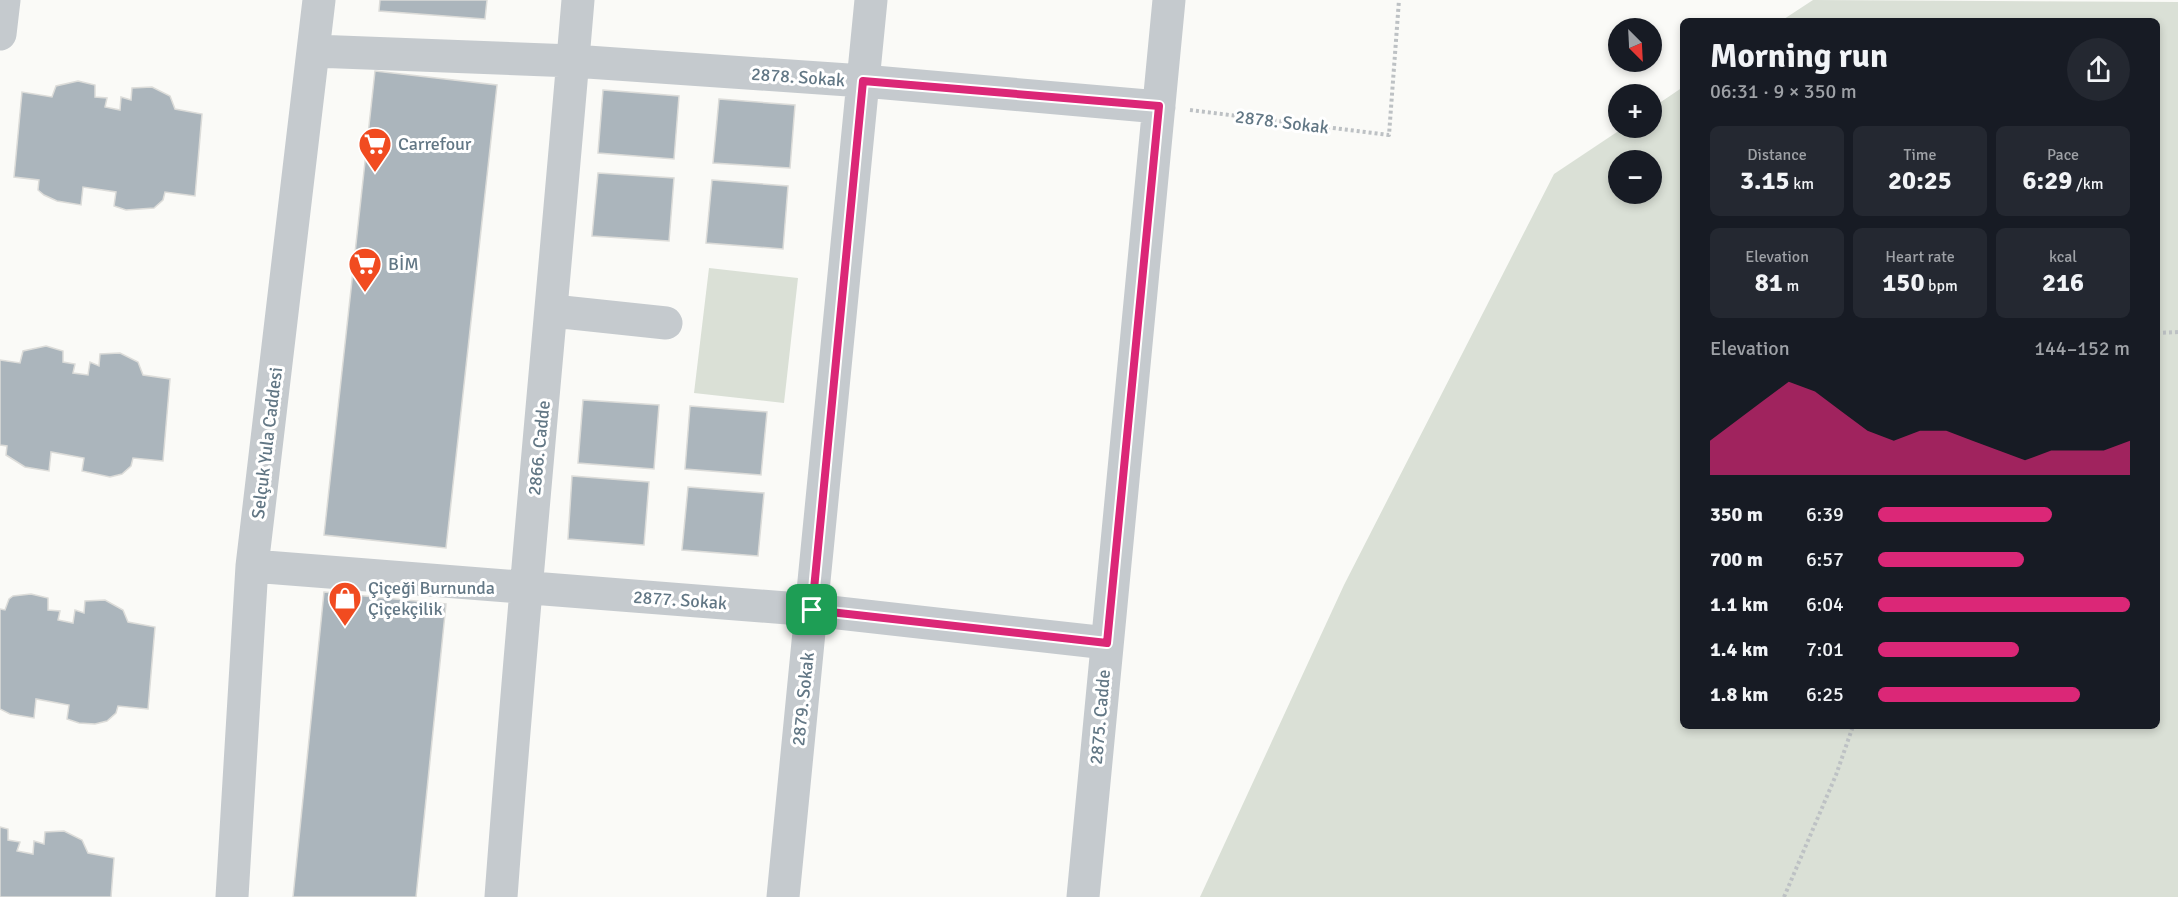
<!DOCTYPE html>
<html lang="en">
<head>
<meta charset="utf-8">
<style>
	:root { --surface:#171b24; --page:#242831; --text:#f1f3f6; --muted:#9ea1a6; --accent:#db2777 }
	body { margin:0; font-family:Signika,sans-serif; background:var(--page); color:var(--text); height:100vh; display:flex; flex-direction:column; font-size:22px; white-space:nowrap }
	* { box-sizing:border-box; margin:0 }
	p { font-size:20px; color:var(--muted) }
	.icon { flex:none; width:33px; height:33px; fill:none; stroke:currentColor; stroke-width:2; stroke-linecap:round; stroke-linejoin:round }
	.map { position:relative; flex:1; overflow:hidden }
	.sheet { position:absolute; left:1680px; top:18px; width:480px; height:711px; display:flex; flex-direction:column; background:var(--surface); border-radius:9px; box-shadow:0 3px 9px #0003 }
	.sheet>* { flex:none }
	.needle { width:39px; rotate:156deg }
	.tools { position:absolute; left:1608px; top:18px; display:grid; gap:12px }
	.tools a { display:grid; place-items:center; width:54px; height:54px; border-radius:50%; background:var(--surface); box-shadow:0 3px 9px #0003; font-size:30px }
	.pin { position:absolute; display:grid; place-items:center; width:51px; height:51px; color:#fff; margin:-26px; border-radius:12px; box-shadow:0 3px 9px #0006 }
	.round { display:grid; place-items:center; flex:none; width:63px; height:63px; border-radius:32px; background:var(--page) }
	.summary { display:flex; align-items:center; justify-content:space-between; height:102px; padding:0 30px }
	h1 { font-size:33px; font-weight:800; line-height:45px }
	.figures { display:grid; grid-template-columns:repeat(3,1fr); gap:9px; height:102px; padding:6px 30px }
	.figures div { display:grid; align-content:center; border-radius:9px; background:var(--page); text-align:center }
	.figures b { font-size:26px; font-weight:800 }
	.figures small { font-size:16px; font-weight:400 }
	.figures p { font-size:16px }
	.chart { height:168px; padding:12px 30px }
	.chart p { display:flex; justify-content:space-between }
	.chart svg { width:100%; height:108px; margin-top:6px; fill:var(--accent); opacity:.7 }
	ul { padding:0 30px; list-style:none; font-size:20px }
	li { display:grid; grid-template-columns:96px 72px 1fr; align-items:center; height:45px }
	li i { height:15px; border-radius:8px; background:var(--accent) }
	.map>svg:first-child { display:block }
</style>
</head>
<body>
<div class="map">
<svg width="2178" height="897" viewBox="0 0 2178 897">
	<rect width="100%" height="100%" fill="#fafaf7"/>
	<path fill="#dae0d6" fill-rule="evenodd" d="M1813,0L2178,2V897H1200L1344,585L1554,174L1623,128H1652V108L1683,87V726H2157V21H1781ZM1618,160H1652V194H1618Z
		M709,268L798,278L784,403L694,393Z"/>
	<path fill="#abb5bc" stroke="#dcdcd9" stroke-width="1.5" d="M380,0H487L485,19L379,11Z
		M375,71L497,85L446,548L324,535Z
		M78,81L95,85V97L107,98L105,107L120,110L121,97L131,100L132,88L152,87L170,96L175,109L202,114L195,196L165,192L163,200L154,208L126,210L114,206L116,192L83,187L81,205L57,201L44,195L38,190L39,180L14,177L22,92L52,97L56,86Z
		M603,90L679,96L674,159L598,153Z
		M719,99L795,105L790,168L713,163Z
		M598,173L674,178L669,241L592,236Z
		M712,180L788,186L783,249L706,243Z
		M46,346L63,351V362L75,364L73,373L88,375L90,362L99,366L100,354L120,353L138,362L143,375L170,379L163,461L133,458L131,466L122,474L110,477L82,471L84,458L51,452L49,471L25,467L6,455L7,446L0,445V360L20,363L23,351Z
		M583,400L659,405L654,469L578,463Z
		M690,406L767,412L761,475L685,469Z
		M572,476L649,482L644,545L568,539Z
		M688,487L764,493L758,556L682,550Z
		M324,592L446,604L416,897H293Z
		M31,594L48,598V610L60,611L58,620L73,623L75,610L84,613L85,601L105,600L123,610L128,622L155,627L148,709L118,706L116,713L107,721L95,724L79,723L67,719L69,705L36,699L34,718L10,714L0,709V609L5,610L9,599L13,596Z
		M0,827L8,829V840L20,842L17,851L33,854L34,841L44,844L45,832L64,831L82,840L88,853L114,858L111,897H0Z"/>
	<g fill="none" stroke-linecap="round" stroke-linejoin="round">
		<path stroke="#bdc1c4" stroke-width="4" stroke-dasharray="3 3" stroke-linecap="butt" d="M1190,110L1389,135L1399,0
			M2157,333L2178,332
			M1784,897L1836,775L1853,726"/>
		<path stroke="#c5cace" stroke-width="33" d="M0,34L4,0
			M314,51L573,61L863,81L1159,107
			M553,311L666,323
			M252,566L812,610L1107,643
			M232,897L252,566L319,0
			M501,897C523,598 553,299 578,0
			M783,897L871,0
			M1083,897L1169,0"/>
	</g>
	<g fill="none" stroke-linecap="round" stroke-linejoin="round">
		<defs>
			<path id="route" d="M863,81L1159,106L1107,643L812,610Z"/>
		</defs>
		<use href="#route" stroke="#fff" stroke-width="12"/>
		<use href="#route" stroke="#db2777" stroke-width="8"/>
	</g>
	<defs>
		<symbol id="supermarket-pin" viewBox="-11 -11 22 30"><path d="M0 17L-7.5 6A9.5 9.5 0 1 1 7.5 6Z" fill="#f14b20" stroke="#fff"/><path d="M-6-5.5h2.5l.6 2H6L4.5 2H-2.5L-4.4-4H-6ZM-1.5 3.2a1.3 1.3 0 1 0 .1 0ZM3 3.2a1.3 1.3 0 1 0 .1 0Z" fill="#fff"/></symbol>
		<symbol id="shop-pin" viewBox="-11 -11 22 30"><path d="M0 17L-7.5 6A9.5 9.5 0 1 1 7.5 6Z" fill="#f14b20" stroke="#fff"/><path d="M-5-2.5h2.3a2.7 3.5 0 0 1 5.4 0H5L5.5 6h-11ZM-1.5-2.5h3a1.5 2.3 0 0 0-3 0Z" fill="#fff"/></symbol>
	</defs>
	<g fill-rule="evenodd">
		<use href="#supermarket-pin" x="356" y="125" width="38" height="52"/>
		<use href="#supermarket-pin" x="346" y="245" width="38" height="52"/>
		<use href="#shop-pin" x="326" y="579" width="38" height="52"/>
	</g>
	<g text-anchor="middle" stroke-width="6" stroke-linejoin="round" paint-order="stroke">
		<g font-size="18" fill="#627785" stroke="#fff">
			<text transform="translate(798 77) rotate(4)" y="6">2878. Sokak</text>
			<text transform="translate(1282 122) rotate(7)" y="6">2878. Sokak</text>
			<text transform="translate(267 443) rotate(-83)" y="6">Selçuk Yula Caddesi</text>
			<text transform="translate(539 448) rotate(-84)" y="6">2866. Cadde</text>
			<text transform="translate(680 600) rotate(4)" y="6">2877. Sokak</text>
			<text transform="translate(803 699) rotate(-84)" y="6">2879. Sokak</text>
			<text transform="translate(1100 717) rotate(-85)" y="6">2875. Cadde</text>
		</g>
		<g font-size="18" fill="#627785" stroke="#fff" text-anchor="start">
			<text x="398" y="150">Carrefour</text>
			<text x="388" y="270">BİM</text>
			<text x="368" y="594">Çiçeği Burnunda<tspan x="368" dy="21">Çiçekçilik</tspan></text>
		</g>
	</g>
</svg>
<div class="tools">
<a><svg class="needle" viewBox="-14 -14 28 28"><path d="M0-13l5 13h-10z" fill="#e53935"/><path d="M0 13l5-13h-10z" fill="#9ea1a6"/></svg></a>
<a>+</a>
<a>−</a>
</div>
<div class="pin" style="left:812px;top:610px;background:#1e9e55"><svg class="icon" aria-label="arrive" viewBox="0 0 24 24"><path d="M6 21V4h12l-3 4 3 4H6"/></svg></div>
<section class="sheet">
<div class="summary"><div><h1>Morning run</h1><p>06:31 · 9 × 350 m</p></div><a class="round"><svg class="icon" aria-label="share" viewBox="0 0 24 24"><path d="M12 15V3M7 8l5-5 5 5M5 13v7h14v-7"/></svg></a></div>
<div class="figures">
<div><p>Distance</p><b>3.15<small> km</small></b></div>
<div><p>Time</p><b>20:25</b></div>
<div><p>Pace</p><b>6:29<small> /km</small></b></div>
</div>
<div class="figures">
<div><p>Elevation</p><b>81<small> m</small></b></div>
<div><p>Heart rate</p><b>150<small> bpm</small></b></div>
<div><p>kcal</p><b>216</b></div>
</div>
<div class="chart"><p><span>Elevation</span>144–152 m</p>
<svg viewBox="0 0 160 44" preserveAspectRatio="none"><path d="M0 44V30L10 22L20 14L30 6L40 10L50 18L60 26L70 30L80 26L90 26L100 30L110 34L120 38L130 34L140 34L150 34L160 30V44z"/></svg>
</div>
<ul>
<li><b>350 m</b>6:39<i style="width:69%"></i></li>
<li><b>700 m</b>6:57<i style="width:58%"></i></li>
<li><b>1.1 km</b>6:04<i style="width:100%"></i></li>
<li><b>1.4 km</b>7:01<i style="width:56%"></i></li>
<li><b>1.8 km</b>6:25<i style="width:80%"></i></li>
</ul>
</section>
</div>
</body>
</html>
